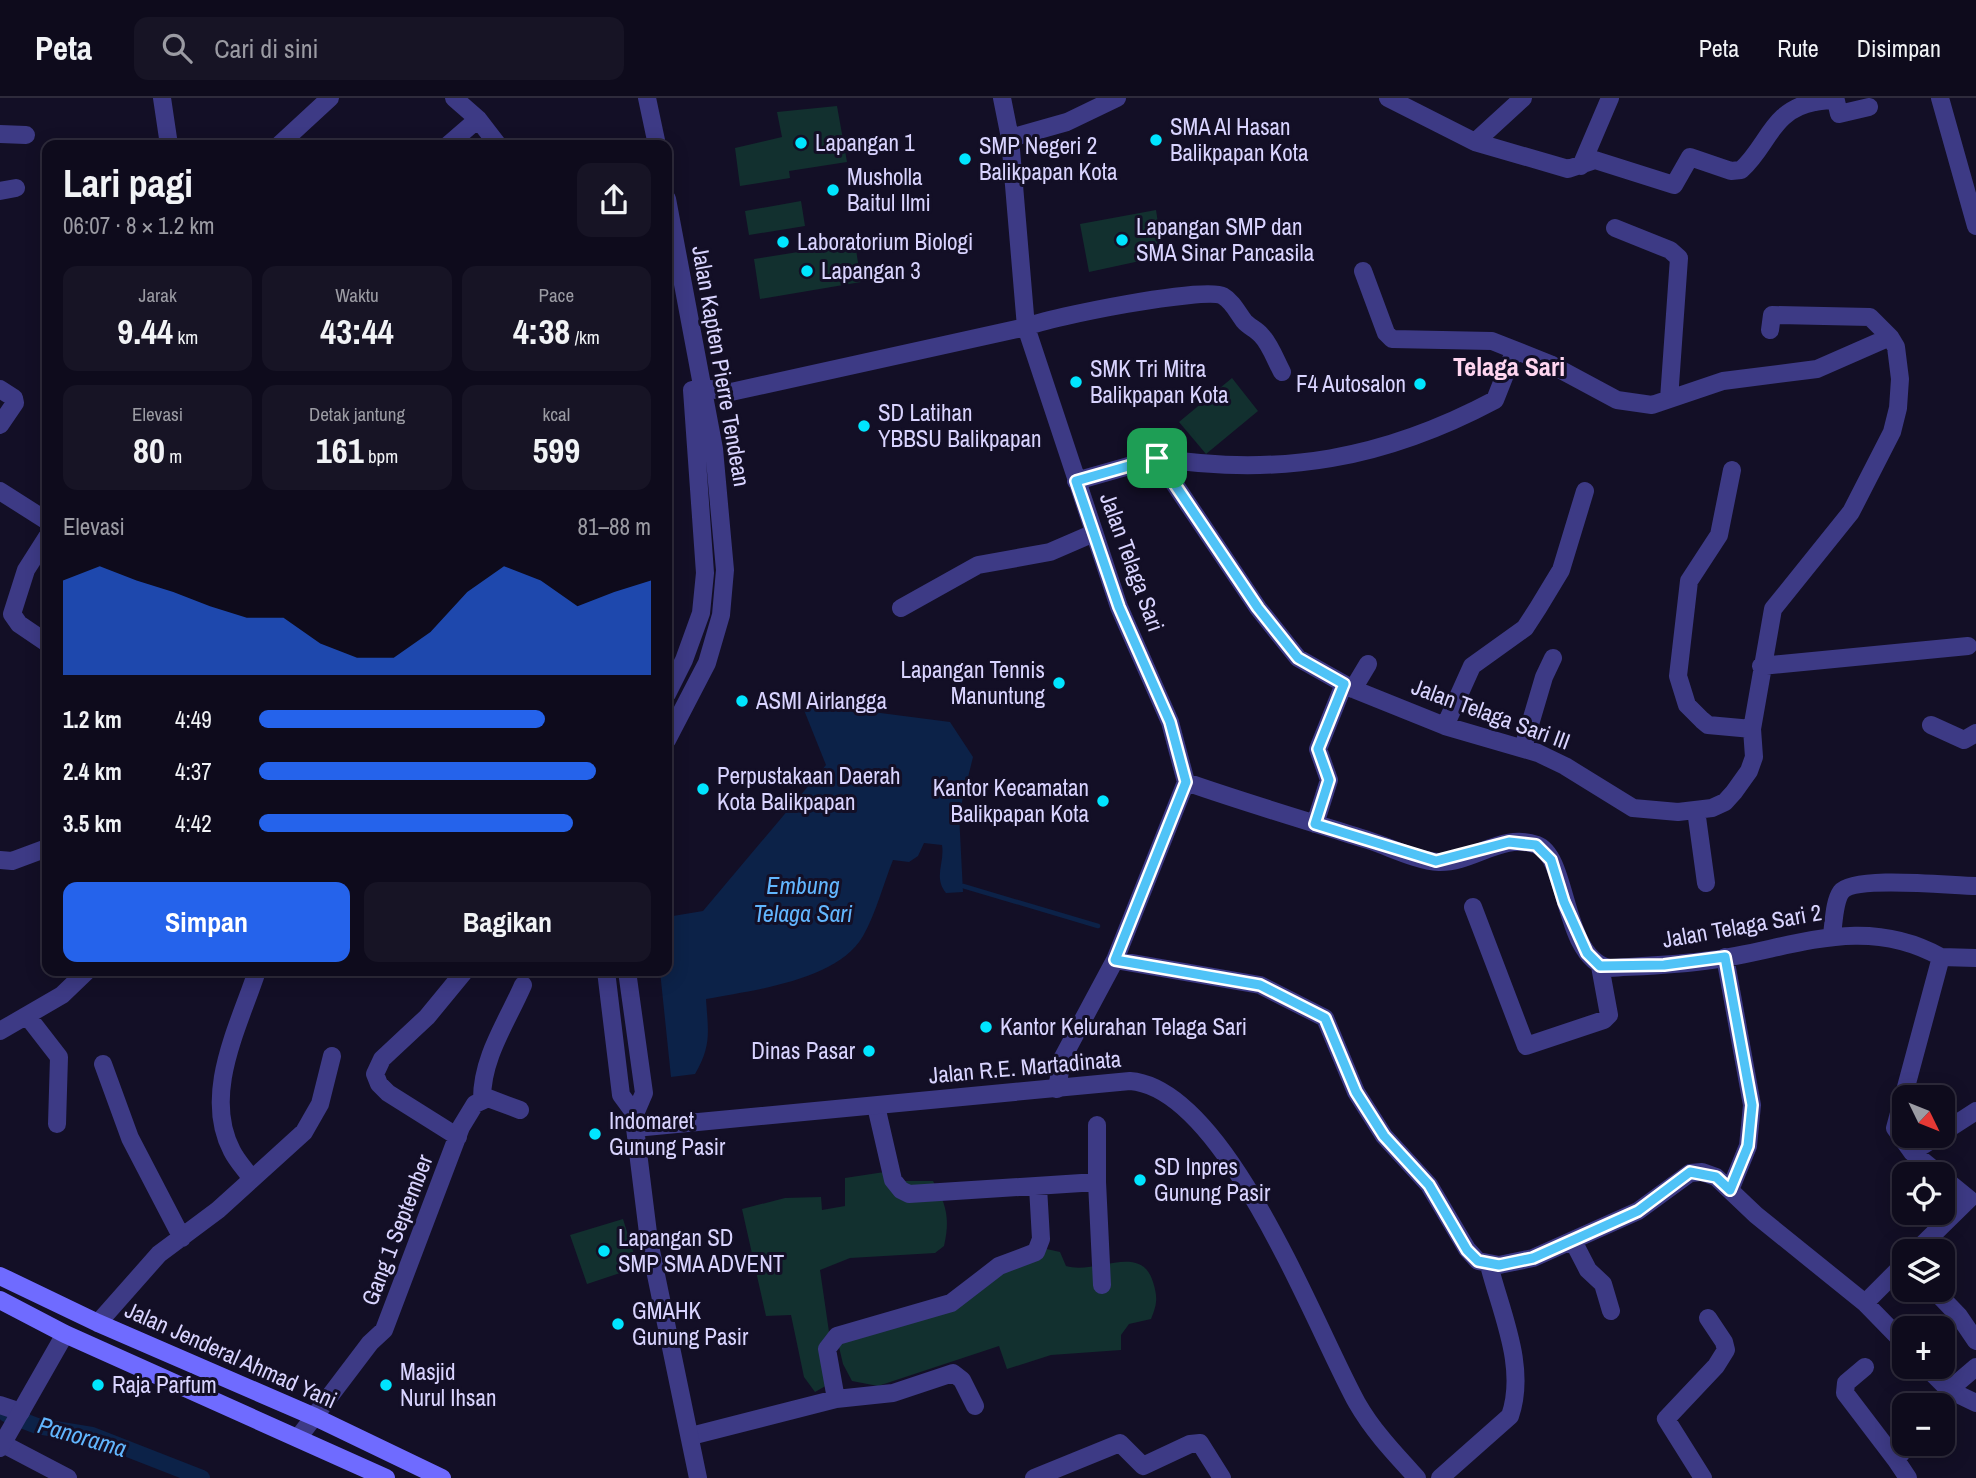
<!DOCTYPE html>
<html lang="id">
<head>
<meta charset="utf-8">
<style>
	:root { --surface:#0e0b1c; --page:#171425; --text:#f1f3f6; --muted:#9b9ba3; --line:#2e2b3b; --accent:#2563eb }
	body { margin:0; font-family:"Archivo Narrow",sans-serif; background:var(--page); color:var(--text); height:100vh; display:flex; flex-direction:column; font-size:26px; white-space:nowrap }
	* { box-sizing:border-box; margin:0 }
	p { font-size:23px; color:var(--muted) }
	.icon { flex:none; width:38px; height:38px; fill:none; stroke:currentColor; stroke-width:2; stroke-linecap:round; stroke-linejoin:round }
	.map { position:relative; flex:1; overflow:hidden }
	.drawer { position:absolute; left:42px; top:42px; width:630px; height:836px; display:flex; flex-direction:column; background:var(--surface); border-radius:14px; box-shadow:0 4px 18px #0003,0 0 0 2px var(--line) }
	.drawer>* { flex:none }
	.needle { width:46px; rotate:133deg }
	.tools { position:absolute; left:1892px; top:987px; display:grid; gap:14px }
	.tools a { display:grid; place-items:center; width:63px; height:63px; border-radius:14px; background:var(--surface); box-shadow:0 4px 18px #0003,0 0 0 2px var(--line); font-size:35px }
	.pin { position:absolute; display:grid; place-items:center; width:60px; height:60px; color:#fff; margin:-30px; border-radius:14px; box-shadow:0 4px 10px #0006 }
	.round { display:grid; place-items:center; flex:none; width:74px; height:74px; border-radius:14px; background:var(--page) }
	.head { display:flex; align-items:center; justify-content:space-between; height:119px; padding:0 21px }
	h1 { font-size:38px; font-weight:700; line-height:52px }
	.metrics { display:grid; grid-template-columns:repeat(3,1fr); gap:10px; height:119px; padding:7px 21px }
	.metrics div { display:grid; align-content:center; border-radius:14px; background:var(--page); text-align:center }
	.metrics b { font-size:35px; font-weight:700 }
	.metrics small { font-size:19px; font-weight:400 }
	.metrics p { font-size:19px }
	.chart { height:196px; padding:14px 21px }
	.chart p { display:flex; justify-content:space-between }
	.chart svg { width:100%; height:126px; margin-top:7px; fill:var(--accent); opacity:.7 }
	.primary-button { display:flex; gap:14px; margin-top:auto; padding:14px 21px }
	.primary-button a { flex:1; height:80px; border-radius:14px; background:var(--accent); color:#fff; font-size:28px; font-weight:700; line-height:80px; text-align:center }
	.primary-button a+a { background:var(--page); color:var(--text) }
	ul { padding:0 21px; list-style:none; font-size:23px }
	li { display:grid; grid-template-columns:112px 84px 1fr; align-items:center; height:52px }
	li i { height:18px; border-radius:9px; background:var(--accent) }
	header { display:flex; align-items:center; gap:42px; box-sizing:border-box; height:98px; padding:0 35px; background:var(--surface); border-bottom:2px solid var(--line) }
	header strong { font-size:33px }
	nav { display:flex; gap:38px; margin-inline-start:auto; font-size:24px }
	.search { width:490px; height:63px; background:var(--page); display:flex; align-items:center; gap:18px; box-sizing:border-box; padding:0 24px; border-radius:14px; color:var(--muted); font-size:26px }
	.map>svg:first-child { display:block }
</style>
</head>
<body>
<header>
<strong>Peta</strong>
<div class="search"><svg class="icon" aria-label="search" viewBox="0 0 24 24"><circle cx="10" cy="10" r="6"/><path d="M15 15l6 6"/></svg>Cari di sini</div>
<nav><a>Peta</a><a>Rute</a><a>Disimpan</a></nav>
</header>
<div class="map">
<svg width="1976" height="1380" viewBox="0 0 1976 1380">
	<rect width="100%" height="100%" fill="#130f26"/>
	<path fill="#12302f" d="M837,8L847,64L789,73L790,80L740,88L735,50L782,39L777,14Z
		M801,103L805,128L749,137L745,113Z
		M1156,112L1163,158L1089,174L1080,126Z
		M855,145L861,184L760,201L754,161Z
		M1232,280L1258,313L1206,356L1179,324Z
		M891,1073L901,1083H933C947,1107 950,1121 944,1148L935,1155L850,1160L820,1172L836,1282L815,1294L804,1279L791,1217L766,1218L742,1111L785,1100L821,1099L822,1112L845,1108V1080Z
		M623,1121L638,1169L587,1186L570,1137Z
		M1042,1150L1060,1154L1066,1168C1096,1177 1141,1144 1153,1184C1158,1200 1157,1206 1151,1221L1129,1226L1121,1237V1252L1051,1257L1007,1271L999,1248L878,1288L852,1283L843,1266L836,1236L941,1202Z"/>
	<path fill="#0c2248" d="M811,606L950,624L973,659L959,716L963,794L946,795C933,779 945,765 942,747L924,745L918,758L909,764L893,762C883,787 876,815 863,838C837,883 753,892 706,901C708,933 712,947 695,976L671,979L660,873H667V819L703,813L826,667L804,612Z"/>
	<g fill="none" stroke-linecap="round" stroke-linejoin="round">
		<path stroke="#0c2248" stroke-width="4.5" d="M963,788L1098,828"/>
		<path stroke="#0c2248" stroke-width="16" d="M6,1316L37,1328L92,1337L202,1380"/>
		<path stroke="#3d3a85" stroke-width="18" d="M162,0L169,47
			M454,0L478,21L498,47
			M1002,0L1010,40L1026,229C1050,219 1205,188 1223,198C1232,203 1238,215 1244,223C1249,229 1256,231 1261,237C1270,246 1276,263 1282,274
			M1388,0L1475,44L1523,0
			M1940,0L1976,128
			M0,36L26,37
			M1010,40L1067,24L1117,0
			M1475,44L1568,71L1595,62L1674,87L1690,59L1731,73L1741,72C1769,47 1771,12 1815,4C1823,3 1829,1 1836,3L1839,16L1869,9
			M279,47L330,0
			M448,47L478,21
			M1581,68L1610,0
			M0,93L16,90
			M1615,130L1670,152L1679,160L1669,301
			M1770,232L1772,217L1870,219L1890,239
			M702,290L731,294L1026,229L1119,509L1170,624L1186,684L1115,862L1062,961L1057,991
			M0,291L14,300L15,305L0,327
			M1157,360C1281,379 1384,361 1495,302L1514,254
			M1732,372L1719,437L1689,483L1678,578L1687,607L1702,622L1708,627L1752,631
			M1076,383L1157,360L1258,510L1298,560L1353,591L1445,628L1538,655L1565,668L1633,710L1678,714L1712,710L1725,704L1734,694L1749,673L1754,659L1752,631L1773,511L1851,414L1892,334L1898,310L1900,281L1896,249L1890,239L1817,271L1723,283L1652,307L1617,302L1550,266L1492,243L1392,241L1386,235L1363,173
			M0,393L47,423
			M47,439L26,472L12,516L19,526L47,545
			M901,510L978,467L1050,454L1094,435
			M1761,568L1968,548
			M1353,591L1368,566
			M1931,627L1964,642L1976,635
			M1445,628L1472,568L1525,530L1538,510L1561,472L1585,393
			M1523,650L1544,579L1553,560
			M1186,684C1246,705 1307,723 1368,742C1390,749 1417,763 1439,764C1473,765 1502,734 1537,747C1569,759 1562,859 1609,870C1643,868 1677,867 1711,862C1792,851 1862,815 1941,859L1895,1030L1912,1054L1939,1076
			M1696,712L1706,785
			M1315,726L1329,682L1318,651L1344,586
			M0,762L12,763L47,750
			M1473,809L1526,948L1604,922L1609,917L1600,868
			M1832,836C1834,824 1834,804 1841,794C1854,777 1952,788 1976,788
			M1725,859L1752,1007L1748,1048L1730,1092
			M1941,859L1976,860
			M1115,862L1260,887L1325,920L1356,994L1384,1038L1429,1087L1467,1151L1478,1163L1499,1167L1533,1160L1638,1113L1690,1075L1702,1074L1716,1079L1756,1117L1865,1205L1904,1245
			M28,919L59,959L57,1026
			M0,933L62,897L87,873
			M103,966L130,1040L182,1140
			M482,1001C482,959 507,924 523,887
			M876,1008L893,1082L901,1092L909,1096L1097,1084L1102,1187
			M1942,1035L1976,1013
			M458,1039L388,995L379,986L375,976L382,961L427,919L464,874
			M1912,1054L1938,1038
			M251,1080C245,1071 237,1063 232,1053C202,996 239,928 257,873
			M1097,1084V1027
			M1573,1143L1588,1172L1603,1186L1611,1213
			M1916,1153L1969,1101L1942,1079
			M1934,1192L1959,1218L1976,1243
			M1865,1205L1904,1166
			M98,1225L159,1156L218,1112L304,1034L320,1006L332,958
			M1865,1269L1846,1285L1845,1295L1896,1362L1908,1346
			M1926,1269L1949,1292L1976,1305
			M836,1301L827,1251L837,1238L951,1205L999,1168L1036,1154L1041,1141L1038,1089
			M0,1307L21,1314
			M1937,1307L1949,1292L1976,1269
			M691,1338L836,1301L893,1295L953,1275L962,1282L975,1308
			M298,1340L370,1245L384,1232L461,1029L475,1006L488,1000L520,1012
			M3,1346L68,1380
			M1896,1362L1908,1380
			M1034,1380L1120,1345L1143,1368L1190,1346L1200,1345L1222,1380
			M1440,1380L1510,1318C1527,1269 1501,1215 1489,1167
			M1703,1380L1666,1321L1716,1268L1726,1252L1724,1244L1708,1220"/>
		<path stroke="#3d3a85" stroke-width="18" d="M647,0L657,47
			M667,101L714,351L725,472L721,517L707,565L667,642
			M667,596L684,562L701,515L705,475L692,292
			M606,873L621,997L635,1016
			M627,873L644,995L635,1016V1030L649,1143L698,1380
			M635,1030L1130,983C1226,990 1315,1229 1357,1305C1373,1333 1395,1356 1417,1380
			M0,1350L65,1236"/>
		<path stroke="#6f6bff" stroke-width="18" d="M0,1178L98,1225L315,1319L442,1380
			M0,1202L65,1236L386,1380"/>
	</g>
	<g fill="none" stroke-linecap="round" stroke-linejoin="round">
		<defs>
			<path id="route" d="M1157,360L1258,510L1298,560L1344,586L1318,651L1329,682L1315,726L1436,763L1509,744L1536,747L1551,762L1564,804L1587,855L1600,868L1664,867L1725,859L1752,1007L1748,1048L1730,1092L1716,1079L1690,1074L1638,1113L1533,1160L1499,1167L1478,1163L1467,1152L1429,1087L1384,1038L1356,994L1325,920L1260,887L1115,862L1186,684L1170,624L1119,509L1076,383Z"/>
		</defs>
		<use href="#route" stroke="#fff" stroke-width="14"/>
		<use href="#route" stroke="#4fc3f7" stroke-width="9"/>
	</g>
	<g fill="#00e5ff" stroke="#130f26" stroke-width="2.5">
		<circle cx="1156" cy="42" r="7"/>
		<circle cx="801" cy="45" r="7"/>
		<circle cx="965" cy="61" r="7"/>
		<circle cx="833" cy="92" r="7"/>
		<circle cx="1122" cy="142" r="7"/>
		<circle cx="783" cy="144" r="7"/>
		<circle cx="807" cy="173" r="7"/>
		<circle cx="1076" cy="284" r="7"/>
		<circle cx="1420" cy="286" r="7"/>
		<circle cx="864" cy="328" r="7"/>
		<circle cx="1059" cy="585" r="7"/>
		<circle cx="742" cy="603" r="7"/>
		<circle cx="703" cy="691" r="7"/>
		<circle cx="1103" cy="703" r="7"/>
		<circle cx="986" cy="929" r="7"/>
		<circle cx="869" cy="953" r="7"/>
		<circle cx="595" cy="1036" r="7"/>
		<circle cx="1140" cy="1082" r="7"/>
		<circle cx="604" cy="1153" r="7"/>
		<circle cx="618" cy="1226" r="7"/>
		<circle cx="98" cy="1287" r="7"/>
		<circle cx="386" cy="1287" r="7"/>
	</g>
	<g text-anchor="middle" stroke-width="6" stroke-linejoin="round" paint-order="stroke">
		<g font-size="23" fill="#d9d4ff" stroke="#130f26" text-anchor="start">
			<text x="1170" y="37">SMA Al Hasan<tspan x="1170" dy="26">Balikpapan Kota</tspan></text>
			<text x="815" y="53">Lapangan 1</text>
			<text x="979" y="56">SMP Negeri 2<tspan x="979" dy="26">Balikpapan Kota</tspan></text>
			<text x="847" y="87">Musholla<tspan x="847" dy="26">Baitul Ilmi</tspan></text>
			<text x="1136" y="137">Lapangan SMP dan<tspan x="1136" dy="26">SMA Sinar Pancasila</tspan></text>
			<text x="797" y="152">Laboratorium Biologi</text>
			<text x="821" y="181">Lapangan 3</text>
			<text x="1090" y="279">SMK Tri Mitra<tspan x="1090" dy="26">Balikpapan Kota</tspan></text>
			<text x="1406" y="294" text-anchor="end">F4 Autosalon</text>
			<text x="878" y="323">SD Latihan<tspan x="878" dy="26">YBBSU Balikpapan</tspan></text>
			<text x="1045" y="580" text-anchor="end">Lapangan Tennis<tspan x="1045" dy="26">Manuntung</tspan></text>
			<text x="756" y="611">ASMI Airlangga</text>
			<text x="717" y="686">Perpustakaan Daerah<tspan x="717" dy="26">Kota Balikpapan</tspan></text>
			<text x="1089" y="698" text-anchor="end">Kantor Kecamatan<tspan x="1089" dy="26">Balikpapan Kota</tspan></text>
			<text x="1000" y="937">Kantor Kelurahan Telaga Sari</text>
			<text x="855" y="961" text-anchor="end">Dinas Pasar</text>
			<text x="609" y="1031">Indomaret<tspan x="609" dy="26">Gunung Pasir</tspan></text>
			<text x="1154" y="1077">SD Inpres<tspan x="1154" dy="26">Gunung Pasir</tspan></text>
			<text x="618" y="1148">Lapangan SD<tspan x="618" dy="26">SMP SMA ADVENT</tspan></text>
			<text x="632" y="1221">GMAHK<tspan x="632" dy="26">Gunung Pasir</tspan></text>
			<text x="400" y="1282">Masjid<tspan x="400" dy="26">Nurul Ihsan</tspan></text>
			<text x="112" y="1295">Raja Parfum</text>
		</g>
		<g font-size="23" fill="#d9d4ff" stroke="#130f26">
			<text transform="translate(721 268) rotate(80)" y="8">Jalan Kapten Pierre Tendean</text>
			<text transform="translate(1132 464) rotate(70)" y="8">Jalan Telaga Sari</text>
			<text transform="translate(1491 616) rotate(20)" y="8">Jalan Telaga Sari III</text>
			<text transform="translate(1742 828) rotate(-10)" y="8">Jalan Telaga Sari 2</text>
			<text transform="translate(1025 969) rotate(-5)" y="8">Jalan R.E. Martadinata</text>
			<text transform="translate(397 1132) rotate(-69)" y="8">Gang 1 September</text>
			<text transform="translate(231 1257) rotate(24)" y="8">Jalan Jenderal Ahmad Yani</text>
		</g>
		<g font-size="24" font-style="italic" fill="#62b6ff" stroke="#130f26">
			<text x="803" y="796">Embung<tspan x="803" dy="28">Telaga Sari</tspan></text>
			<text transform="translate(82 1339) rotate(16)" y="8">Panorama</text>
		</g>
		<g font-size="26" font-weight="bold" fill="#ffd6f0" stroke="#130f26">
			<text x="1509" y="278">Telaga Sari</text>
		</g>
	</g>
</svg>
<div class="tools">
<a><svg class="needle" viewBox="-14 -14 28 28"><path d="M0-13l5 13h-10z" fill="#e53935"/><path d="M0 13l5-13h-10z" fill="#9b9ba3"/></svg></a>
<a><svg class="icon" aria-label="locate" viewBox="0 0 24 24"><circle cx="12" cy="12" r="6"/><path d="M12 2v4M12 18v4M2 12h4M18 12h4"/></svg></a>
<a><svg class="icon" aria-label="layers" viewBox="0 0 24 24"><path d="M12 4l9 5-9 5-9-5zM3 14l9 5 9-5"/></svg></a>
<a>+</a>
<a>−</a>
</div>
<div class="pin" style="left:1157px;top:360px;background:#1e9e55"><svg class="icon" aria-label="arrive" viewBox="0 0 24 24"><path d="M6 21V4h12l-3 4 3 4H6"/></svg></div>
<section class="drawer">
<div class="head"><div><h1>Lari pagi</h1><p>06:07 · 8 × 1.2 km</p></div><a class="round"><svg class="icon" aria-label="share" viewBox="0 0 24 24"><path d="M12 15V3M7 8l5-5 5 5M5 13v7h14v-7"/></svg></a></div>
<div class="metrics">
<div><p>Jarak</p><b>9.44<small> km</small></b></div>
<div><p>Waktu</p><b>43:44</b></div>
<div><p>Pace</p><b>4:38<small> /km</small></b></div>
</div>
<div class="metrics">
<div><p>Elevasi</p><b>80<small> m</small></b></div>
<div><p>Detak jantung</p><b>161<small> bpm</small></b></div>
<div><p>kcal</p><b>599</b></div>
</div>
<div class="chart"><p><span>Elevasi</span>81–88 m</p>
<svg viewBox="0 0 160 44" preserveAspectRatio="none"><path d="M0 44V11L10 6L20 11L30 15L40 20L50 24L60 24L70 33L80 38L90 38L100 29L110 15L120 6L130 11L140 20L150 15L160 11V44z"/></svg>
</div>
<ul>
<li><b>1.2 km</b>4:49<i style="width:73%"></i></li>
<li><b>2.4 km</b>4:37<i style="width:86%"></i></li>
<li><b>3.5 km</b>4:42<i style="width:80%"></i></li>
</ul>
<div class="primary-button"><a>Simpan</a><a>Bagikan</a></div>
</section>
</div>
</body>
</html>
